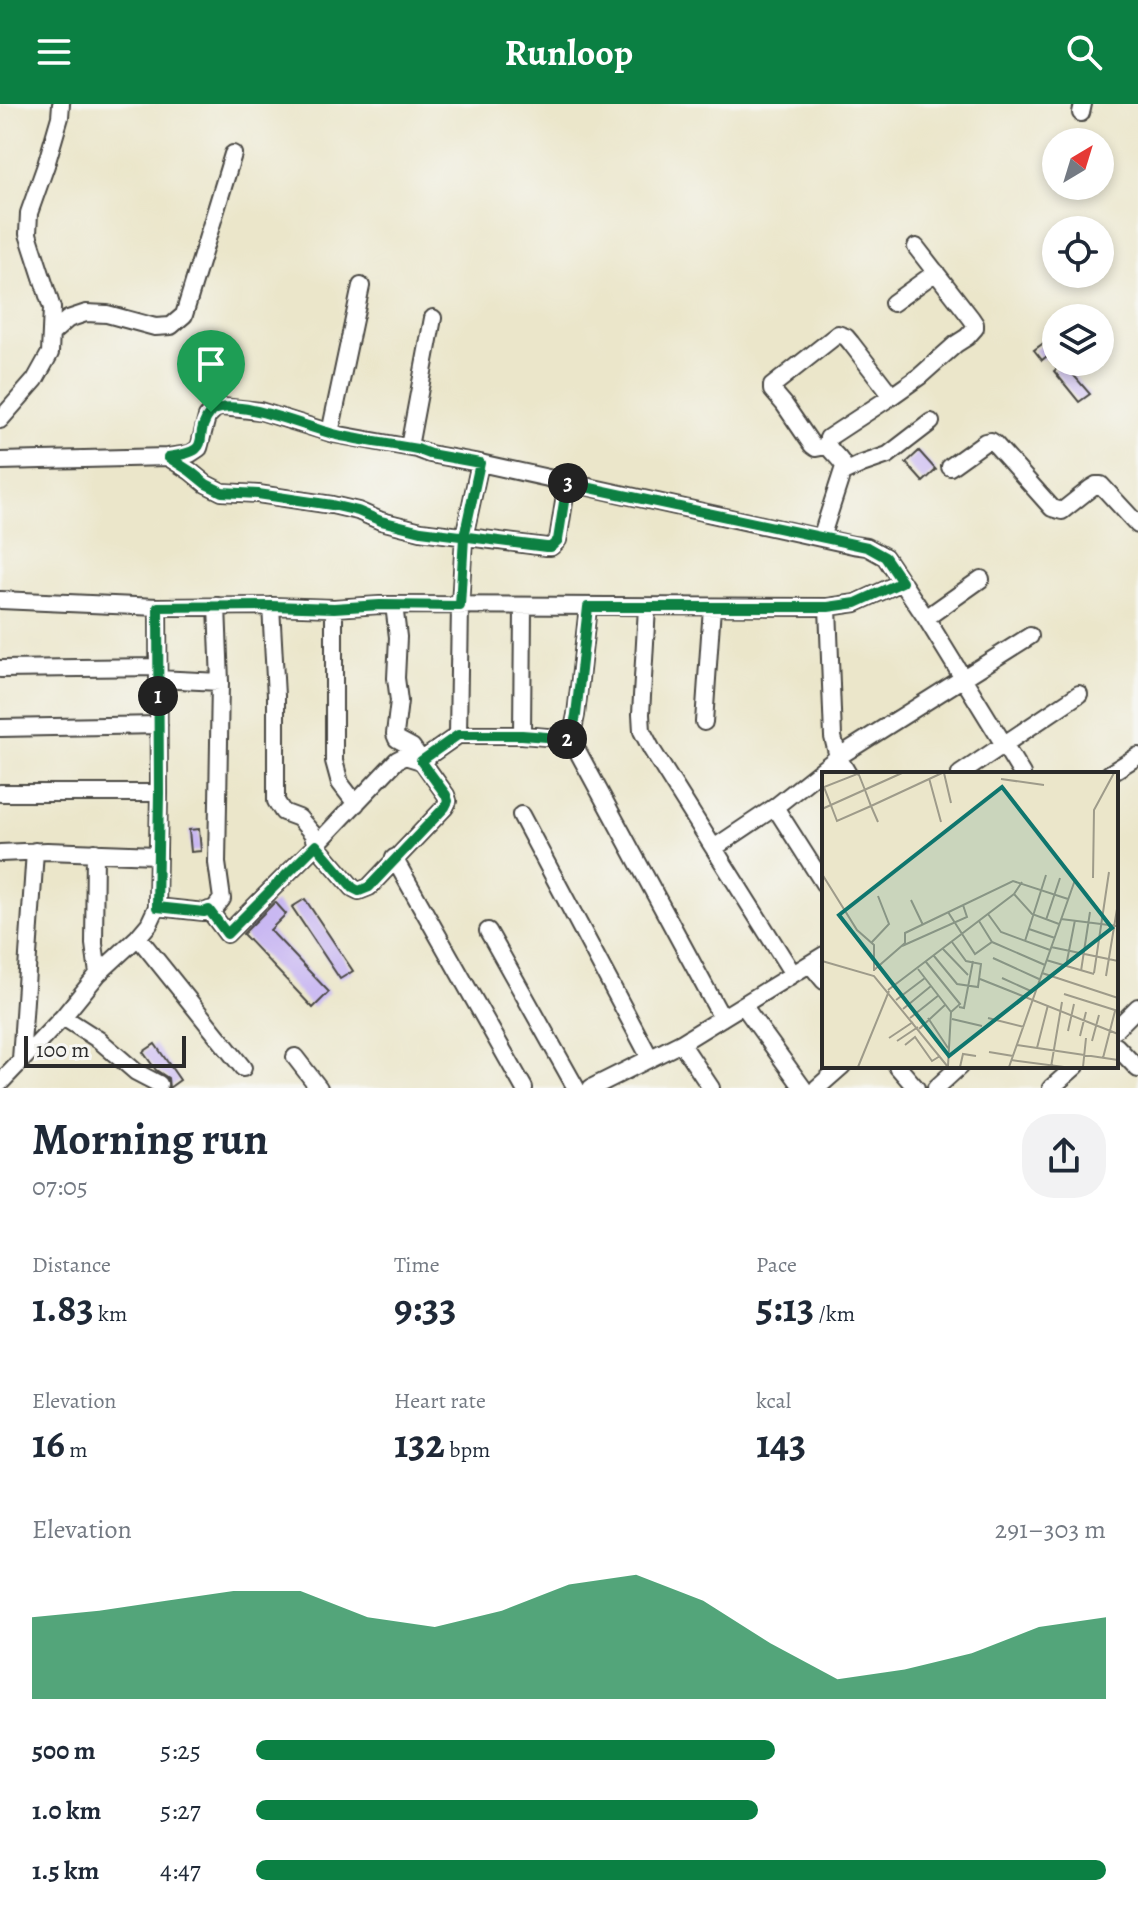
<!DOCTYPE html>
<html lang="en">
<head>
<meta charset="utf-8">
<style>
	:root { --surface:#fff; --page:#f2f2f3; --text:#1f2937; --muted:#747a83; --accent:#0b8043 }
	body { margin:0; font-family:Alegreya,serif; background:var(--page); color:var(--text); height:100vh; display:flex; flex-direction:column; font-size:30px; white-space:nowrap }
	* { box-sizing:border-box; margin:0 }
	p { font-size:26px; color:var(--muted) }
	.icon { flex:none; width:44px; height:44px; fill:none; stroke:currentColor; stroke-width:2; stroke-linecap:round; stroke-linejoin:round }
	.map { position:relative; height:984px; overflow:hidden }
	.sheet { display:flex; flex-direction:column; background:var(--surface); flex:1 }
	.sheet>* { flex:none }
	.needle { width:52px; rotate:38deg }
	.buttons { position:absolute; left:1042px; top:24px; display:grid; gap:16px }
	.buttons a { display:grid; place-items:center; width:72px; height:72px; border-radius:50%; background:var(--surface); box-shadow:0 4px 12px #0003; font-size:40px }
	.scale { position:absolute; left:24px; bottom:20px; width:162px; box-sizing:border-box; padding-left:8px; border:4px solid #2b2b2b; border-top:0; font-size:22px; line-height:28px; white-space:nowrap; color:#2b2b2b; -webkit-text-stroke:6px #f6f6f2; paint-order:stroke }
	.pin { position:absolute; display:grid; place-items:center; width:68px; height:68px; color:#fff; margin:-82px -34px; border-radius:50% 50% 50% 0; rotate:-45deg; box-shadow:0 0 8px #0007 }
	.pin .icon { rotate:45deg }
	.km { position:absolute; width:40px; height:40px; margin:-20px; border-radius:50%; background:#222; color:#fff; font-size:22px; line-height:40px; text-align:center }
	.round { display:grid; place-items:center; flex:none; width:84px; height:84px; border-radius:32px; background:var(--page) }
	.summary { display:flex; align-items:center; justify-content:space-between; height:136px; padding:0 32px }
	h1 { font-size:44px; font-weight:600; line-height:60px }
	.stats { display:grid; grid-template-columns:repeat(3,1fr); gap:12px; height:136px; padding:8px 32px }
	.stats div { display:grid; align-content:center }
	.stats b { font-size:40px; font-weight:600 }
	.stats small { font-size:22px; font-weight:400 }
	.stats p { font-size:22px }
	.chart { height:224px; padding:16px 32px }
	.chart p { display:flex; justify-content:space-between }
	.chart svg { width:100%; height:144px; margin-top:8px; fill:var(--accent); opacity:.7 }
	ul { padding:0 32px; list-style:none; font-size:26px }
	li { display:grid; grid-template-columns:128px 96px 1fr; align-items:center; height:60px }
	li i { height:20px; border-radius:10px; background:var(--accent) }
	header { display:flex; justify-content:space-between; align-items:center; height:104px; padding:0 32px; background:var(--accent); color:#fff; font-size:36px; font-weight:600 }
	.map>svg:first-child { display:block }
</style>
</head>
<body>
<header><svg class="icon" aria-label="menu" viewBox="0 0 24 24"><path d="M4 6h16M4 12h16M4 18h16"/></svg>Runloop<svg class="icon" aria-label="search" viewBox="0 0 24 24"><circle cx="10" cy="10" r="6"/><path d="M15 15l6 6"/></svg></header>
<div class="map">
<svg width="1138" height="984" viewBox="0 0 1138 984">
	<rect width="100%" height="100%" fill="#f6f6f2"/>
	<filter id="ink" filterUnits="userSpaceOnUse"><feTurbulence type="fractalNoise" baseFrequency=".0125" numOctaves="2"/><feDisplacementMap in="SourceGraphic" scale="16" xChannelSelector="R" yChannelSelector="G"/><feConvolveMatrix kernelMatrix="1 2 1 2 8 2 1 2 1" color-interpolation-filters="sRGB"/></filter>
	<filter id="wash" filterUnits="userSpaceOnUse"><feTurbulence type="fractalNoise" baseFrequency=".006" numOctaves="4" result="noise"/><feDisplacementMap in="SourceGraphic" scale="32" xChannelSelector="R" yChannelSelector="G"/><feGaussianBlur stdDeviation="1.8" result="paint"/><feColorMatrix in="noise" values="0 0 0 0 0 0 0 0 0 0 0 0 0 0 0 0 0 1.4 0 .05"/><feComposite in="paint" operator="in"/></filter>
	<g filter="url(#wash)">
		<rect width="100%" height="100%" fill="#ebe6ca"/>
		<g id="blocks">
			<path fill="#c9b8f2" d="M1056,230V245L1042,256L1034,246Z
				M1063,259L1090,290L1079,298L1054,267Z
				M919,347L936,366L923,378L906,359Z
				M199,725L201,747L191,748L189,726Z
				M305,795L353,867L340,875L292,803Z
				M275,798L286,810L270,826L329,888L313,904L243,830Z
				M155,940L180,976L169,984L168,974L156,966L143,948Z"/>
		</g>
	</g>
	<g filter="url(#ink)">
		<use href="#blocks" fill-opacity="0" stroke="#484743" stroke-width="2"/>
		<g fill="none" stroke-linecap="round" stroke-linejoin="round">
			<defs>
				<path id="minor" d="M1081,9L1083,0
					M893,199L936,168
					M51,230L68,215L86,209L107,210L155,223L171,222L184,211L233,50
					M889,294L920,272L956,240L967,233L975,224V220L971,214L916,143
					M0,316L35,276L50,249L52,204L28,130L29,109L46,61L60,13L61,0
					M330,329L361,182
					M409,343L433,214
					M168,353L190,367L206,380L222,388L258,390L332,401L358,407L381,417L421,427L546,443H551L558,436L567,379
					M0,357L168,353L190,350L199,344L207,313L216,304L222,303L260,307L334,330L417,345L430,350L480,359L853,441L867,443L885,453L926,514L1022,670
					M480,359L464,433L460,502L458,631H522L571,635L722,914
					M950,363L985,338L991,337L995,340L1052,404L1062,407L1091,384L1096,381H1101L1138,421
					M843,369L862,360L888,351L931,318
					M821,434L844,363C840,351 825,347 828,334L889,294L888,287L851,239L846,233L838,230L772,282V286L784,300L812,341L816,344L827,342
					M0,496L158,503L271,502L334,504L380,501L828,503L856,499L902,478
					M271,502L276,592V697L283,708L299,714L312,729L316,741L353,784L359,787L369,783L445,703L448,697L446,691L412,643L397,635L395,630L399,597L396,574L398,533L394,501
					M647,503L641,610L642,627L652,646L793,870
					M828,503L833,633L838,653L848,670
					M334,504V657L340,679L356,700
					M926,514L981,475
					M0,565L158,563
					M158,575L220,578
					M704,618L712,503
					M0,624L159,621
					M522,631L523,502
					M571,635L576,611L588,503
					M960,670L1079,590
					M1109,670L1138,652
					M0,689H159
					M775,703L824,780
					M521,711L650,954
					M714,744L775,703L838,653L1030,532
					M95,748L94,840L98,870
					M0,749L47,747L157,751
					M394,754L524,984
					M157,803L204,808L214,805L222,795L217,759L220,578L217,502
					M209,806L227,830L316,741L397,656L405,652L421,657L458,631
					M488,827L576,984
					M138,833L243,964
					M810,860L824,877
					M743,901L803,984
					M63,913L99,936L136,968L159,980
					M1116,925L1138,903
					M681,939L711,984
					M1116,942L1138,965
					M295,953L319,984
					M21,956L35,747
					M897,962L916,984
					M0,979L63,913L98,870L138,833L149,820L157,803L159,689L158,503
					M591,984L681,939L824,851
					M817,984L842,962
					M936,984L960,962
					M1051,984L1076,962"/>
			</defs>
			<use href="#minor" stroke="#484743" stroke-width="20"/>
			<use href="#minor" stroke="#fff" stroke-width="16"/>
		</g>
	</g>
	<g fill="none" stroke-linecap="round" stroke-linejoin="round" filter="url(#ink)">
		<defs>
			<path id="route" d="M211,308C234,291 310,325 337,331C364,337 391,340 417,345L430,350L480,359L464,433L460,502L380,501L334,504L271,502L158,503L159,689L157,803L204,808L209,806L227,830L316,741L353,784L359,787L369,783L445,703L448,697L446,691L421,657L458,631H522L571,635L576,611L588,503H828L856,499L902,478L885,453L867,443L567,379L558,436L551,443H546L421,427L381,417L358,407L332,401L258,390L222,388L206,380L190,367L168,353C219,346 189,335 211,308"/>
		</defs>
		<use href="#route" stroke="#fff" stroke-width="16"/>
		<use href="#route" stroke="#0b8043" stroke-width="10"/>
	</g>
	<g transform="translate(822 668)">
		<rect width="296" height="296" fill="#ebe6ca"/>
		<path fill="none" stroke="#9e9b8a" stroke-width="2" d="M122,1L129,31M107,6L119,50M179,7L222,13M0,37L80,1M56,50L49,34L43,18L37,3L35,2L2,15L15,49L49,34L120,1M0,102L35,158L52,173V199M271,106L272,38L292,1M192,122L210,142L237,152M89,128L101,153M126,140L153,182L170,170L223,193M166,142L179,160L228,178M239,147L295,154M224,148L238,106M157,149L170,170M207,157L233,166M203,169L224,103M50,170L67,152L56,124M80,174L145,145L141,133M229,175L296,189M121,177L146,203M112,184L135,212L156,215L159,192L144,189L130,170M171,186L217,207M224,188L272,202M0,189L52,204L126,295M104,190L138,232L129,240M244,194L253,148M96,197L129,240L126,294M52,198L83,171V161L191,109L246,127M259,199L268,140M220,201L296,226M272,201L287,100M284,204L296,131M180,206L211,220M158,207L296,262M66,218L192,122L200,110M242,222L296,239M74,228L103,206M137,235L142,236L151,189M81,237L109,214M88,246L117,223M106,246L126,276M166,246L202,255M130,247L160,254M97,257L123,233M246,259L252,232M258,264L264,240M67,266L91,250M75,269L96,255M270,269L277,243M83,273L93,265L110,289L118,284M195,273L296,288M215,276L226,233M167,280L191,284M281,286L293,239M189,288L242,295M36,295L67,219M138,295L141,282L154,284M187,295L253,108M229,295L240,230M261,295L264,266"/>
		<path fill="#0f766e" fill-opacity="0.15" stroke="#0f766e" stroke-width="4" d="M180,15L290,156L127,284L17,143Z"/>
		<rect width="296" height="296" fill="none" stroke="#2b2b2b" stroke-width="4"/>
	</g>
</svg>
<div class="buttons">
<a><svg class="needle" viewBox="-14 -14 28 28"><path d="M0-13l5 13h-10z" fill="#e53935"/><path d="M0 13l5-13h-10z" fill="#747a83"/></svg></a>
<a><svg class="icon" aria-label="locate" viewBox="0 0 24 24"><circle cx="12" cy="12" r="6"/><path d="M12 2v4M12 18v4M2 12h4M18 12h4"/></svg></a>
<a><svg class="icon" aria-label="layers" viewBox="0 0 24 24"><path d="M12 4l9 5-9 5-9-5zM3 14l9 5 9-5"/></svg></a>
</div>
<div class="scale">100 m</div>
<div class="pin" style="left:211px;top:308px;background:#1e9e55"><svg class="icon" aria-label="arrive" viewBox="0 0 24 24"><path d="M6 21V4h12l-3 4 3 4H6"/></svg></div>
<b class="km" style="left:158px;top:592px">1</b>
<b class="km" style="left:567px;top:635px">2</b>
<b class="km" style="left:568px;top:379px">3</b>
</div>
<section class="sheet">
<div class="summary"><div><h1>Morning run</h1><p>07:05</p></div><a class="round"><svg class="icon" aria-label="share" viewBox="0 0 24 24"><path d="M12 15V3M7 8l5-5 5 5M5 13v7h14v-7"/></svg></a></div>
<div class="stats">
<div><p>Distance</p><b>1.83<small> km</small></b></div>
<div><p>Time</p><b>9:33</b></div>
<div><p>Pace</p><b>5:13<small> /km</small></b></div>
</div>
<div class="stats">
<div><p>Elevation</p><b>16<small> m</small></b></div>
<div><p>Heart rate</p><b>132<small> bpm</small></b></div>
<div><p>kcal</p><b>143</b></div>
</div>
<div class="chart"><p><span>Elevation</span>291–303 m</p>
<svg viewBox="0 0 160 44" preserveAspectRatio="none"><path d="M0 44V19L10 17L20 14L30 11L40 11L50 19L60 22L70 17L80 9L90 6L100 14L110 27L120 38L130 35L140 30L150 22L160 19V44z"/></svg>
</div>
<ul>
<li><b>500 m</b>5:25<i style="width:61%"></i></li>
<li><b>1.0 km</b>5:27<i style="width:59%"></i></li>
<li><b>1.5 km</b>4:47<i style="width:100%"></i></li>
</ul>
</section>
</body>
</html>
